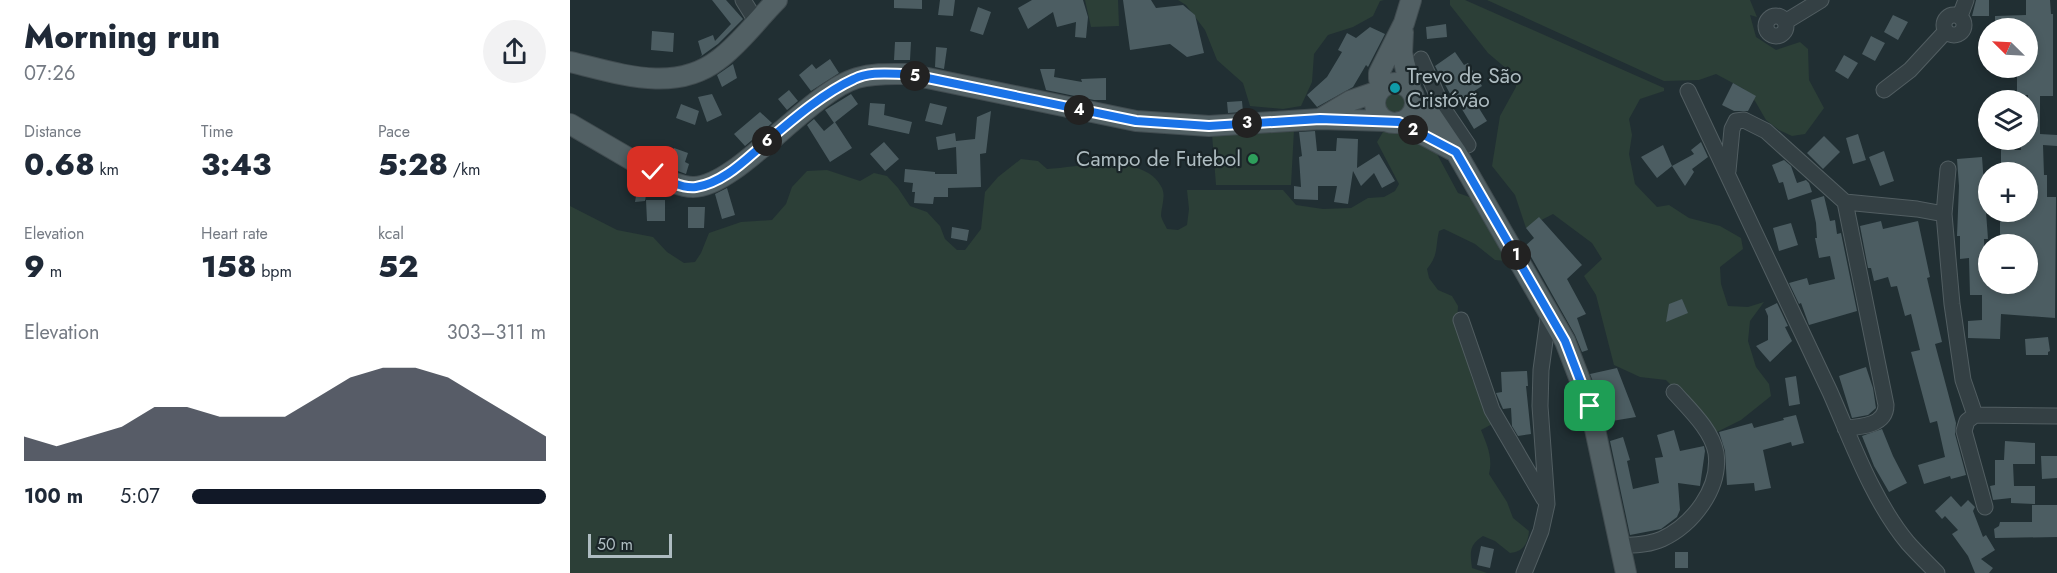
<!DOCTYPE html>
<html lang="en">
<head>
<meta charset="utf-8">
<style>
	:root { --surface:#fff; --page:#f2f2f3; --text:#1f2937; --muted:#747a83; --accent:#111827 }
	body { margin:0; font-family:Jost,sans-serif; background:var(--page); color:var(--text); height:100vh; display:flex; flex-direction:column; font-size:22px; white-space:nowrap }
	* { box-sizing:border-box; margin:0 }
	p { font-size:20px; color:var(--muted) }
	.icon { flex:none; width:33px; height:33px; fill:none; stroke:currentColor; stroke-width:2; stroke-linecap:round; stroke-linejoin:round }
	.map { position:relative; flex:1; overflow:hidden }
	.details { display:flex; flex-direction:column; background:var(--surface); width:570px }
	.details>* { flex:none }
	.needle { width:39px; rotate:294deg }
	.controls { position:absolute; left:1408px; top:18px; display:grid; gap:12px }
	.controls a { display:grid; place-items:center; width:60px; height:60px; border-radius:50%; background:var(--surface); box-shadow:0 3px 9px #0003; font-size:30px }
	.scale { position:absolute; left:18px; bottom:15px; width:84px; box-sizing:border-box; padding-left:6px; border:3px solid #aebcc1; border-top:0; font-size:16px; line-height:21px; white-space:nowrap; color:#aebcc1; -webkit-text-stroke:4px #1a2528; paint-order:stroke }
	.pin { position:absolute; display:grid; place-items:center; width:51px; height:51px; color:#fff; margin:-26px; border-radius:12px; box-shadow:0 3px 9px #0006 }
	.km { position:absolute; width:30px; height:30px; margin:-15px; border-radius:50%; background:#222; color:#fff; font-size:16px; line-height:30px; text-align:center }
	.round { display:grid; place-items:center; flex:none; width:63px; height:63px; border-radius:32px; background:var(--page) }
	.summary { display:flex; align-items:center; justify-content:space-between; height:102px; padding:0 24px }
	h1 { font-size:33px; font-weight:800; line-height:45px }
	.figures { display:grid; grid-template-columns:repeat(3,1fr); gap:9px; height:102px; padding:6px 24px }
	.figures div { display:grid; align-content:center }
	.figures b { font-size:30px; font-weight:800 }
	.figures small { font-size:16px; font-weight:400 }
	.figures p { font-size:16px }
	.chart { height:168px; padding:12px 24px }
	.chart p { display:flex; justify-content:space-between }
	.chart svg { width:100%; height:108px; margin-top:6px; fill:var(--accent); opacity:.7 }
	ul { padding:0 24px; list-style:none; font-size:20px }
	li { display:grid; grid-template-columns:96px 72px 1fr; align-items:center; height:45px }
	li i { height:15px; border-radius:8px; background:var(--accent) }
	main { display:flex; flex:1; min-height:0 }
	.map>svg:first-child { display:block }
</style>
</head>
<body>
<main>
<section class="details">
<div class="summary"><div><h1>Morning run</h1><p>07:26</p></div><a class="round"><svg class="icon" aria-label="share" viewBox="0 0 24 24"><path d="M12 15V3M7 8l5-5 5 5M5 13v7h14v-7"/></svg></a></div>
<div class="figures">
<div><p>Distance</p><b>0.68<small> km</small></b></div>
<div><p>Time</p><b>3:43</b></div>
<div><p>Pace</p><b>5:28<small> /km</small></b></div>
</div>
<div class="figures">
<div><p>Elevation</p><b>9<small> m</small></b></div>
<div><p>Heart rate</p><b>158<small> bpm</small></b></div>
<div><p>kcal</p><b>52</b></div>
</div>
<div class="chart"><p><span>Elevation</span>303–311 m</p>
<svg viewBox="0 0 160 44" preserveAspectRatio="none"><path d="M0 44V34L10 38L20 34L30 30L40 22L50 22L60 26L70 26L80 26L90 18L100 10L110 6L120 6L130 10L140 18L150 26L160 34V44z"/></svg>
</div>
<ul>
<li><b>100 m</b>5:07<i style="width:100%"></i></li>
</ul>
</section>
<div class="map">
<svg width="1487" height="573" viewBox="0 0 1487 573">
	<rect width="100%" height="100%" fill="#212f33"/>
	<path fill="#2c3f37" d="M515,0H548L549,26L521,27Z
		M608,0H814L810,1L803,16L783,27L758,35L744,54L742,82L731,106L713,109L680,106L673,83L647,60L635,30L616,5Z
		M880,0H895L1094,88V91L1070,99L1059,119L1062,135L1059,154L1065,184L1087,207L1099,205L1119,218L1150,226L1171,238L1173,249L1150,267L1151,284L1158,306L1178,307L1194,302L1180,321L1178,341L1186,367L1199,384L1201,396L1171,420L1147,432L1096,380L1070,377L1044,365L1026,295L1014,276L1032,259L1022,243L983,214L956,228L945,195L922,166L930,116L946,87L945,76L918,53L880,5Z
		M917,0H1180L1187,17L1180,15L1186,37L1206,50L1230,42L1238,49L1239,80L1254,108L1235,134L1222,136L1209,130L1196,120L1185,101L1174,89L1146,74L1129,80L1094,81Z
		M811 102a13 13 0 1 1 26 0a13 13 0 1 1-26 0Z
		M724,130L721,185H646L642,134Z
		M820,130L848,140L867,154L888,193L908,200L938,255L936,261L925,260L905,244L874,229L869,231C865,248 869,254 857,269L859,278L868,290L882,296L888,306L887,322L902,379L924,423L911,430C917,445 923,457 919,474L937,502L943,518L959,531C958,544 953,552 940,553L925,541L913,536C899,545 900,552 902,568L917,573H0V206L47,230L83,237L97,252L114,263L125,262L131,253L139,233L171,222L202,220L216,204L222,187L237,171L257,170L290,181L304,173L317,176L328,188L340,206L357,212L370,226L375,239L387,250H395L411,229L415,192L428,177L451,159L468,161L477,169C509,167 575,152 592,188C596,197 591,207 591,216C592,220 595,225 597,229L608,230L617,225L619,209L617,190H713L726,205L753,209L781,208L798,198L814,197L825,191L829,184L807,142L813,132Z"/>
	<path fill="#4c5d62" d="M142,0H156L173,19L148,44L130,57L132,55L128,41L143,35L145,41L161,24Z
		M324,0H352V9L324,8Z
		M370,0H385L383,16L368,15Z
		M462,0H513L518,17L516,38L505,37L506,22L487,27L483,12L458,29L448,8Z
		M553,0H581L586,8L613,5L625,15L634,53L617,57L600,44L560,50Z
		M1406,0H1419V16H1402Z
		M1456,0H1480L1481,14H1483V96H1470V134L1487,135V146L1473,145L1474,175H1477V197H1486L1485,318L1431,314L1430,339L1398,338V321L1412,320V295H1400L1399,258L1390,259V236H1387L1389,186L1387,159L1412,157L1418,239H1414L1415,260H1419V284H1458V244H1433V239H1430V212H1458V172H1431V150H1451L1450,140H1458V95H1447V68H1458V28H1425V16L1456,15Z
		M408,7L421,12L413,35L400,31Z
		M1323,15L1338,22L1328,40L1314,32Z
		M876,24L877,37L857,39L856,27Z
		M800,27L815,34L798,67L796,65L783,87L747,107L737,95L757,77L772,52L768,50L777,33L786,38Z
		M82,31L104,33L103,52L81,50Z
		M1301,36L1315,43L1305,61L1292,54Z
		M325,42H341L340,60H324Z
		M366,47L377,48L374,69L365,67Z
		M885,52L894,65L898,63L912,86L900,94L917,121L904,129L887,101L885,103L865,66Z
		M1274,55L1288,63L1278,79L1265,71Z
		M260,59L269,73L241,91L229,75L242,64L246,69Z
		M163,64L167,78L152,87L147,75Z
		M470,69H485L484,77L512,82L511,79L536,78V100H524L476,90Z
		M1163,83L1186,96L1178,111H1164L1152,105Z
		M219,90L228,101L217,110L208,99Z
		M142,94L152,115L137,122L128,97Z
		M281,94L288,104L264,123L255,110Z
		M672,101L673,112L658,113L657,102Z
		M300,103L315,104L314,115L342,122L339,134L298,125Z
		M360,103L377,107L372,125L355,121Z
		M111,104L129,111L125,125L106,118Z
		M421,111L416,153L410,154L411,187L378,188V197H364L363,204L344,203L345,192H342L343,183L334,182L335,169L365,172V174H387L386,147L368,150L366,137L385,133L386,141L405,139L407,117Z
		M190,112L202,123L175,146L164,134Z
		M244,119L254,131L265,122L282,148L260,162L237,125Z
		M745,131L747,151H766L767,138L788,139L787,168L809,154L825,181L812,188L804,173L791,186L783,171L778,204L764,202L767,186H748V200L724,199V186L731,187L729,157L732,156L729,132Z
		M1288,134L1296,160L1283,164L1276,138Z
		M1254,136L1270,152L1253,169L1237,153Z
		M314,142L329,159L315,171L300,154Z
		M1131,142L1138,157L1122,169L1124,172L1115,186L1102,166L1124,154L1121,150Z
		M1093,145L1102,166L1087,178L1071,157Z
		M104,148L118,153L115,162L119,164L116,174L105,170L107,164L99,162Z
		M1314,151L1324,181L1310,186L1299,157Z
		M1214,160L1221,166L1227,183L1236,180L1239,183L1242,192L1218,200L1213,182L1209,183L1202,165Z
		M69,178L78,184L75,201L65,202Z
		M157,188L165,215L152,219L145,194Z
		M1254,196L1260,221L1265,220L1267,234L1271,233L1287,311L1239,325L1231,303L1229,304L1219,283L1237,278L1239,285L1265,279L1260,256L1249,258L1245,238H1247L1246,223L1241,200Z
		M76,200H95V221H77Z
		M118,207H135L134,228H118Z
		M969,217L1012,265L997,279L1016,314L1007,318L1018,350L1012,352L1005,335L955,246L964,238L956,228Z
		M1311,221L1313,229L1348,221L1360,277L1357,278L1372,342L1365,344L1386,423L1385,434L1396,475L1381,479L1380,476L1354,484L1348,465L1375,457L1367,421L1360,423L1341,352L1350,350L1341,314L1335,316L1327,286L1321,287L1318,277L1304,281L1301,268H1298L1290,226Z
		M1221,223L1228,245L1209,251L1203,228Z
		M382,227L399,230L397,241L381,238Z
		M1112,299L1118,313L1096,322L1099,304Z
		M1207,303L1218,326L1215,327L1222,341L1200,362L1186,346L1198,340V316L1195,309Z
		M1478,337L1480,351L1478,352V355H1456L1455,339Z
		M1296,367L1303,388L1306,408L1298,415L1282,418L1269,376Z
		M1047,368L1066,417L1036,422L1031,402L1020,374Z
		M957,371L958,386H956L961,434L948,436L942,426L941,408L933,409L926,393L932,392L931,372Z
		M1226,376L1230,404L1219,406L1215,378Z
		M1226,415L1234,443L1222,446L1221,442L1193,450L1201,488L1185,491L1184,483L1157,485L1155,451L1149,432L1182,423L1184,428L1214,420L1213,418Z
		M1312,429L1323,456L1337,483L1319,492L1304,466L1292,436Z
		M1104,430L1110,451L1134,446L1135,451L1130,486L1108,483L1110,510L1107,517L1091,529L1060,535L1040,441L1053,437L1060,460L1057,461L1063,489L1089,483L1085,458L1093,457L1087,435Z
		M1435,441L1465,443V464H1443L1444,486H1465V504L1441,503V498L1423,500L1420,486L1425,485V460H1434Z
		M1471,456H1487V478L1472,479Z
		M1381,496L1391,507L1398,500L1405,507L1403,511L1413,537L1416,535L1425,550L1411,559L1423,568L1419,573H1405L1398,556L1382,534L1388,530L1375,516L1372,519L1365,511Z
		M1462,505H1487V537L1425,538L1424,529L1429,526L1430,522H1462Z
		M911,546L924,549L920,568L907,565Z
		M1105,552H1118V568H1105Z"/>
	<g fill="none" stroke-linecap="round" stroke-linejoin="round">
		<defs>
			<path id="minor" d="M173,0L186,21
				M1374 25a10 10 0 1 1 20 0a10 10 0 1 1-20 0Z
				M1390,16L1396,0
				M1196 26a10 10 0 1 1 20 0a10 10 0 1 1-20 0Z
				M1215,22L1251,0
				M851,59L873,108L898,145
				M1314,90L1340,70L1376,31
				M1118,91L1260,392C1282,442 1303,501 1338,543C1347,553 1357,563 1367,573
				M1378,169L1374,214L1382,304L1393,380L1405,415L1397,421L1394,431L1415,507
				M1158,171L1162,129L1166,121L1174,120L1196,131L1275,202L1347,209L1374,214
				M1275,202L1316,405C1316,425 1292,427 1275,428
				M891,320L922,410L974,499
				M1405,415L1487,416
				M1050,546C1064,545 1079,545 1092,539C1122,525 1151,489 1146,453C1142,430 1119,409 1104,392
				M954,573L971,531L977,504L970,406L971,370L979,311"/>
			<path id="major" d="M833,32L832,53L841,91
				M0,62C48,73 104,94 148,60C170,44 188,19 207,0
				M805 103a20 20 0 1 1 40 0a20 20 0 1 1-40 0Z
				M814,86L809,79V73L834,23L841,0
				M845,101L859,112L886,152L995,341L1020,406L1056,573
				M750,119L780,101L809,91
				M829,122L882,150
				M0,124L96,180C105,183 113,187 123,187C166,188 239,92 287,78C304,73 321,74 338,74L566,121L639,126L750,119L817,121"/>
		</defs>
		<use href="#minor" stroke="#525e62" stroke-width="17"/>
		<use href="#major" stroke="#414c50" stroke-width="22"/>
		<use href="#minor" stroke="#344044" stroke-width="15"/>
		<use href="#major" stroke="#526064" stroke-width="20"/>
	</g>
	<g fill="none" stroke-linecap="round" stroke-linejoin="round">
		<defs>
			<path id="route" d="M83,172C95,179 111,189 126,187C153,183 175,160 195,143C221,121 253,93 284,79C300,71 320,74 338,74L566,121L639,126L750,119L829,122L886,152L995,341L1020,406"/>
		</defs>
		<use href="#route" stroke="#fff" stroke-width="12"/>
		<use href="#route" stroke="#1a73e8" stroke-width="8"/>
	</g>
	<circle fill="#0f9aa8" stroke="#1a2528" stroke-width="2" cx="825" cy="88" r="6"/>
	<circle fill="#2e9e5b" stroke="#1a2528" stroke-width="2" cx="683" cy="159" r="6"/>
	<g text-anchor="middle" stroke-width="4.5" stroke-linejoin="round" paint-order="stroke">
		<g font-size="21" fill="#aebcc1" stroke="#1a2528" text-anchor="start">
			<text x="837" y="83">Trevo de São<tspan x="837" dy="24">Cristóvão</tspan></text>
			<text x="671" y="166" text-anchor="end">Campo de Futebol</text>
		</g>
	</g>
</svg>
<div class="controls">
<a><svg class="needle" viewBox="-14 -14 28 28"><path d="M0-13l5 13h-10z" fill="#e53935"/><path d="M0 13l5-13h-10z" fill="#747a83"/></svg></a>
<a><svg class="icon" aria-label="layers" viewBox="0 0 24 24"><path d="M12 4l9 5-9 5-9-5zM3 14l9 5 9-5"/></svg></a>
<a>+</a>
<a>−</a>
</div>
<div class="scale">50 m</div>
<div class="pin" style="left:1020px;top:406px;background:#1e9e55"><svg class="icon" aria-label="arrive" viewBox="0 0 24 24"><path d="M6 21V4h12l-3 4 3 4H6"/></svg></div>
<div class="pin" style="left:83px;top:172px;background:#d93025"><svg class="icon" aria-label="check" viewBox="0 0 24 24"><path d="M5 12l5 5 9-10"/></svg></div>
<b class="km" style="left:946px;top:255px">1</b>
<b class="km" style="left:843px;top:130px">2</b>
<b class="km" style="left:677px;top:123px">3</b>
<b class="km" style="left:509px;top:110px">4</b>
<b class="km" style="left:345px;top:76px">5</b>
<b class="km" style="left:197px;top:141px">6</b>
</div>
</main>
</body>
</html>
